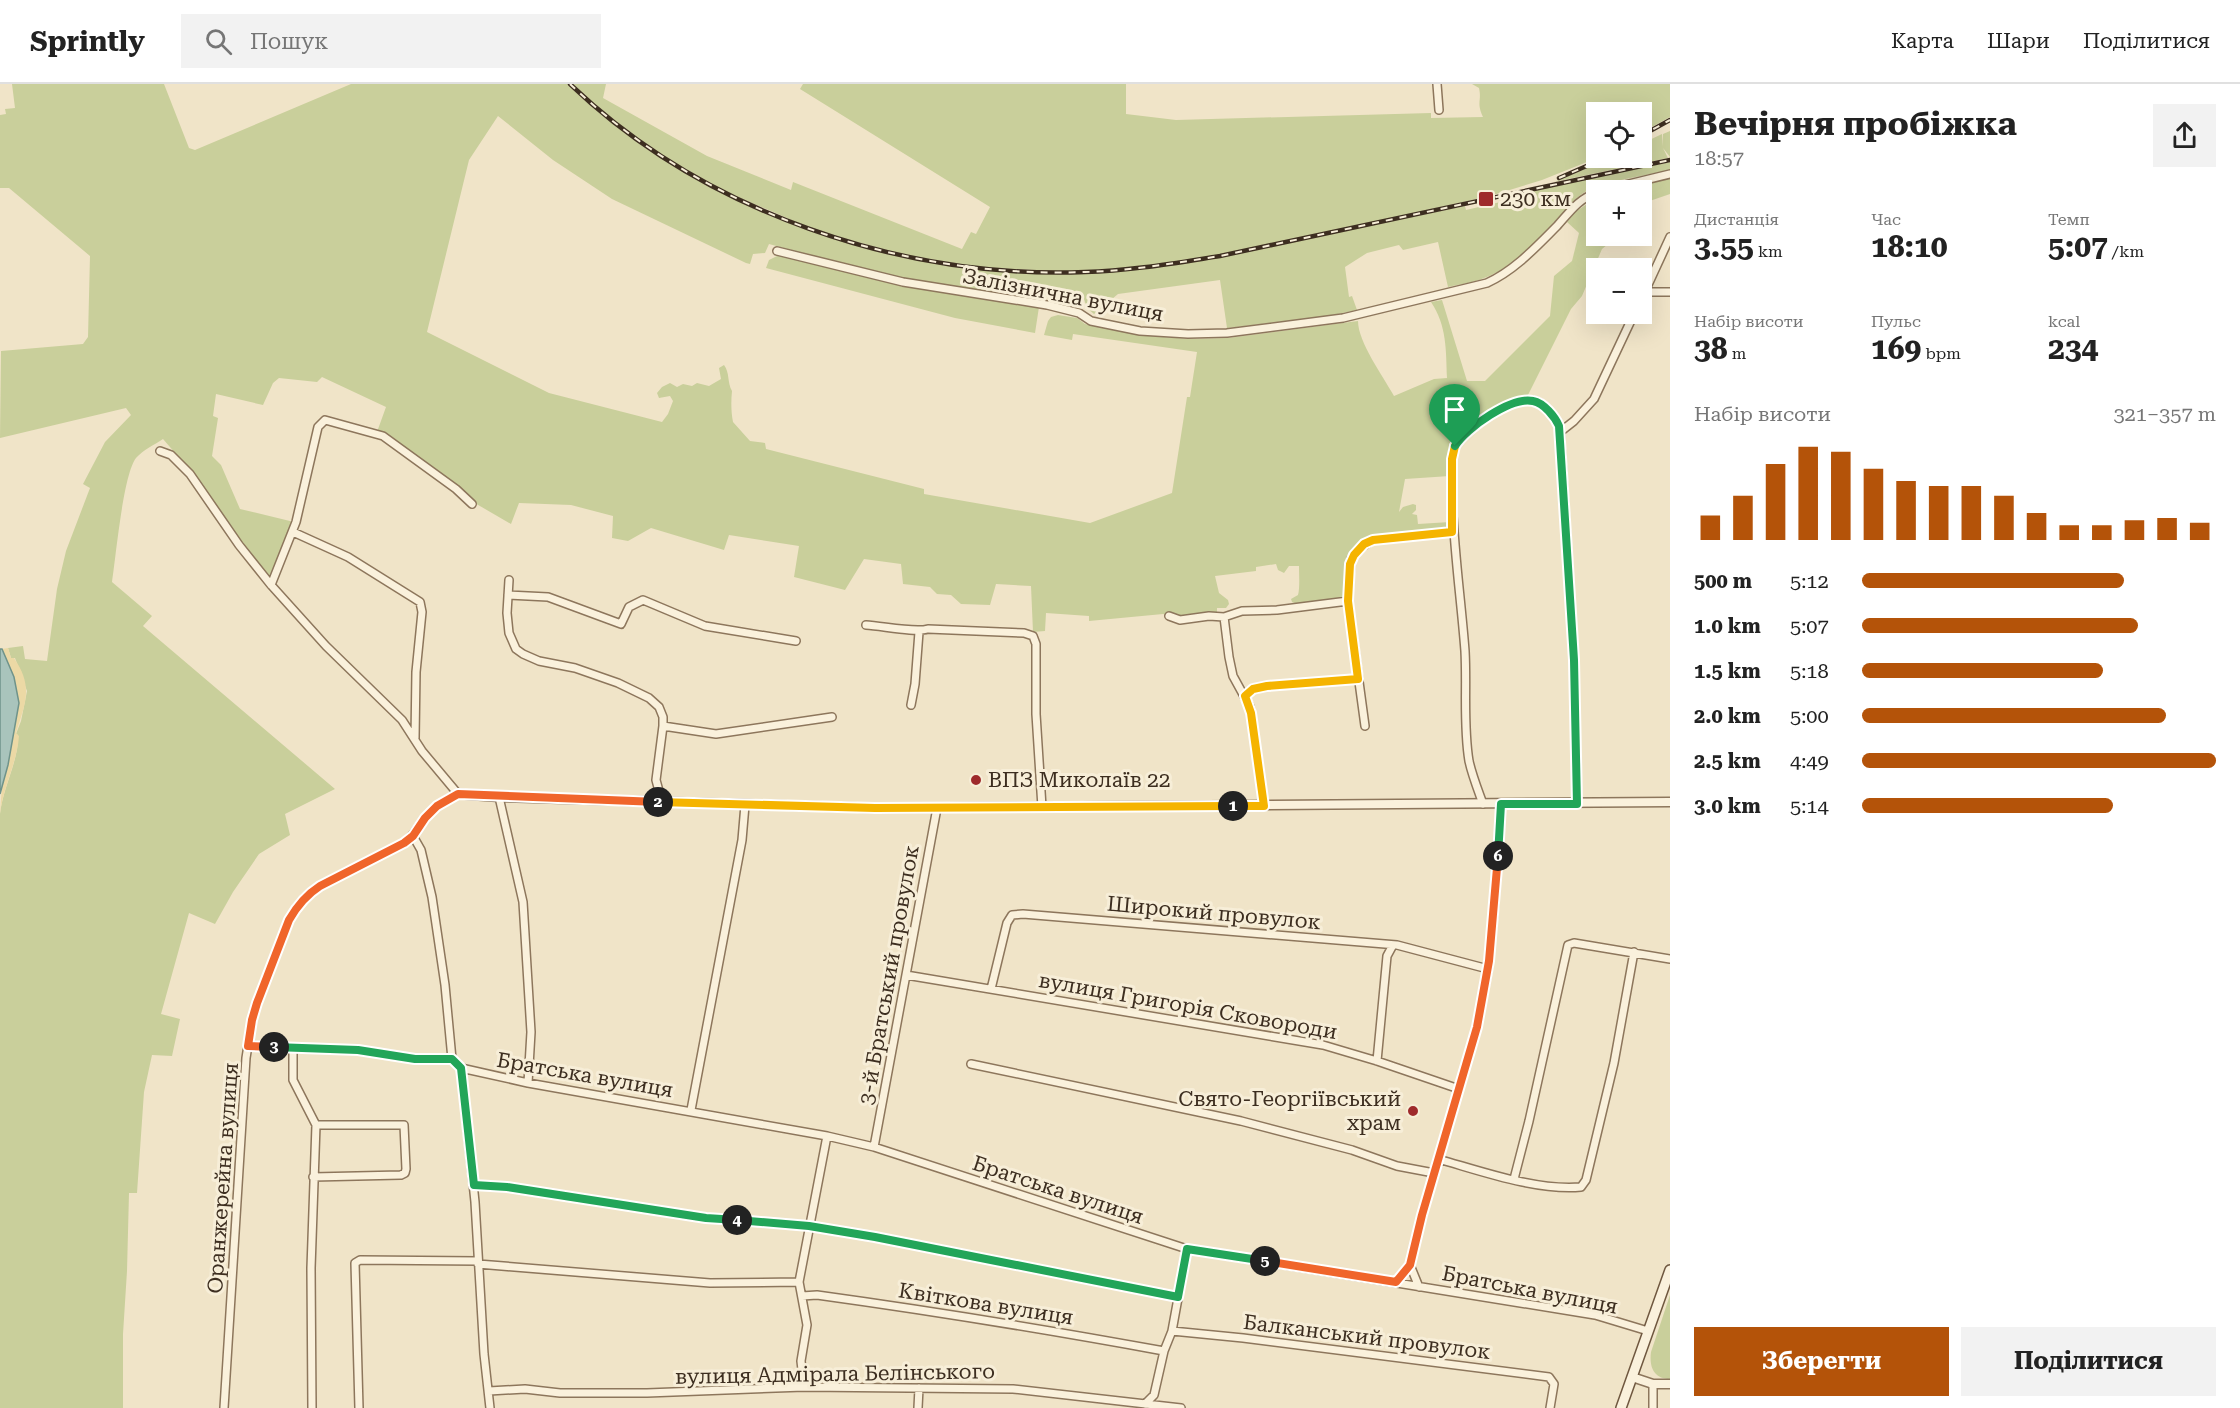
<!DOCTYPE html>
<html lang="uk">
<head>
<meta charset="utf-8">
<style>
	:root { --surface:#fff; --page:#f2f2f2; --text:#222; --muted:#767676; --line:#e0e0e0; --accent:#b45309 }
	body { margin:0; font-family:"Roboto Serif",serif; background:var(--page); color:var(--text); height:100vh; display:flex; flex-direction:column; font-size:22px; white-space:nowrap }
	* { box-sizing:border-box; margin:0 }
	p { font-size:20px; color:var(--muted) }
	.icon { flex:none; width:33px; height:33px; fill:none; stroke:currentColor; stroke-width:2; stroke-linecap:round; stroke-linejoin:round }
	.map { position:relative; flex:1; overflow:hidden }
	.side { display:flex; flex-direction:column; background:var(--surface); width:570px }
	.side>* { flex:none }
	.buttons { position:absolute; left:1586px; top:18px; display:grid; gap:12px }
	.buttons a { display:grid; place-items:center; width:66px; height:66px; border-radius:0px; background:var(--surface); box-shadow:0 6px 24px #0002; font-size:30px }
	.pin { position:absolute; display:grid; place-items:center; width:51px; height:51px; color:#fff; margin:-62px -26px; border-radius:50% 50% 50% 0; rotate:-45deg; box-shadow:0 0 6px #0007 }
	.pin .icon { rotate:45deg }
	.km { position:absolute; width:30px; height:30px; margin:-15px; border-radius:50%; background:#222; color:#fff; font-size:16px; line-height:30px; text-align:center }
	.round { display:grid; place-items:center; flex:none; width:63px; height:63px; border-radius:0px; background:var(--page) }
	.headline { display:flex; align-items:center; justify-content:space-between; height:102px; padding:0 24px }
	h1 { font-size:33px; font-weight:700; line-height:45px }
	.stats { display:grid; grid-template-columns:repeat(3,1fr); gap:9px; height:102px; padding:6px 24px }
	.stats div { display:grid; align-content:center }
	.stats b { font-size:30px; font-weight:700 }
	.stats small { font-size:16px; font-weight:400 }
	.stats p { font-size:16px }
	.chart { height:168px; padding:12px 24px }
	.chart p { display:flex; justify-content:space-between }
	.chart svg { width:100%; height:108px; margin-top:6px; stroke:var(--accent); stroke-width:6 }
	.primary-button { display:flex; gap:12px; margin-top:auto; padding:12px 24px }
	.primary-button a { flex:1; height:69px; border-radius:0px; background:var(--accent); color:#fff; font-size:24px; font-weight:700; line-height:69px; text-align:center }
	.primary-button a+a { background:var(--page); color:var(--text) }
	ul { padding:0 24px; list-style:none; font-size:20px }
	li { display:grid; grid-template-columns:96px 72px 1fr; align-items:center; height:45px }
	li i { height:15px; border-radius:8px; background:var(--accent) }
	header { display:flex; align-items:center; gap:36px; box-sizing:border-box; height:84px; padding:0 30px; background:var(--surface); border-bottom:2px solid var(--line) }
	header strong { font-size:28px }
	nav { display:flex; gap:33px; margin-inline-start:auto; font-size:21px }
	.search { width:420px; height:54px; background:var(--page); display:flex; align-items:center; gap:15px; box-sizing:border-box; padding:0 21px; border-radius:0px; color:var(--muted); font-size:22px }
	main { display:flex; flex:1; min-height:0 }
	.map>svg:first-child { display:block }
</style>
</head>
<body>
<header>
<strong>Sprintly</strong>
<div class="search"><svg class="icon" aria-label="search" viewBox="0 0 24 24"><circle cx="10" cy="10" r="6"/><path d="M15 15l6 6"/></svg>Пошук</div>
<nav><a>Карта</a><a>Шари</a><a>Поділитися</a></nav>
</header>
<main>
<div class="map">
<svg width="1670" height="1324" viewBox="0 0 1670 1324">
	<rect width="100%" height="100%" fill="#f0e4c8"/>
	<path fill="#c9cf9b" d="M12,0H164L189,64L195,66L351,0H569C628,57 726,118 805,143C782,130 754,121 729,109C672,81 617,44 571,0H606L603,14L707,72L791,106L793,98L962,165L971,148L976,150L990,123L800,5L803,0H1126V30L1176,36L1431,29V34L1483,33C1476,18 1482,17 1479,4L1472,0H1670V33L1641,49V28H1596L1597,74L1542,96L1490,112L1239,168L1150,183L1084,188L985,184L904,171L821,148L862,162L942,180L1006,187L1084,189L1150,184L1215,173L1465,122L1466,126L1509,116L1508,112L1670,78V86C1643,92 1610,96 1585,108C1573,115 1565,127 1555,137C1536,159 1512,184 1484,194C1473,199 1460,200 1448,203L1438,158L1403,166L1399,161L1367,169L1345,183L1349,213L1352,212L1357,226L1328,232L1227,244L1220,196L1118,210L1094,230L1087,224L1083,212L1024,213L904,194L847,181L769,160L765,169L753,170L750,180L746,179L612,115L553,76L498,32L469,76L427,248L549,309L662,338L668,330L673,317L670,312L659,314L657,309L662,303L670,299L677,303L683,300L692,302L697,299L709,302L721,295L719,284L724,281C730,289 727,298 732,307C731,317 731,328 733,338L750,357L765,359L766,365L924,405V410L1090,439L1172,409L1187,313H1190L1197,268L1073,250L1072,256L1044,251L1048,237L1051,233L1058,231L1077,234L1085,240L1139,251L1189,255L1228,254L1358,237C1358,258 1383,292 1394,312L1434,295L1447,294C1446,266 1447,242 1431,218L1442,216L1467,297H1485L1550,232L1554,192L1572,177L1579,149L1567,138L1575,128L1596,114V152H1618L1602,165L1582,212L1571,225L1526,315L1516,318L1458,354L1450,392L1405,395L1399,428L1403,423L1413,420L1416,421V426L1412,430L1417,431L1418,440L1450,438L1446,446L1378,454L1356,466L1346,513L1344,516L1300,521L1292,518L1291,515L1298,511C1300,504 1299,490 1299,482H1289L1284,489L1278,486L1276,480L1256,483V487L1215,492L1219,509L1228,516L1229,520L1226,524H1217V530L1182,534L1163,530L1089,537V532L1046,529L1045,547L1033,548L1031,502L996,500L990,521L961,520L951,511L937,510L930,503L903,500L901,480L864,475L845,506L794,493L799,462L729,451L724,466L651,444L628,457L612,454L613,432L571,421L519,419L511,440L473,418L377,348L386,323L322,293L317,298L279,294L273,299L263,321L216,310L213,332L218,334L212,372L221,381L240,425L294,438L271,492H268L242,461L202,400L163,355C154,361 143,366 136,374C123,391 116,473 112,498L152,532L143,542L335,705L285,730L290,751L259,770L233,808L215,840L189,829L161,930L180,935L172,972L152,971L144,1008L137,1109H129L127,1187L123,1250V1324H0V730C3,703 19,676 18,651L16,650L21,637L27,607L15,574H11L8,564L23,562L25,575L47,577L57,505L66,467L90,404L83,400L105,358L131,331L126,324L0,354L1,267L83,260L88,253L90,172L9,104H0V31L6,30L5,25L15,24Z
		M1670,47V73L1663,64L1668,74L1554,98L1611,74H1641V60L1662,50L1663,62V50Z
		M1670,94V110L1641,120V106H1620Z
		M779,171L902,202L1039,223L1035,249L955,234L766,184L769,176Z
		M1670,1211V1295C1654,1295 1649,1283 1651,1268Z"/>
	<path fill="#ecd9a5" d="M8,564L11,574H14C34,603 25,620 16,649L19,652C17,679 3,703 0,730L2,700L8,681L19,619L14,593L2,565Z"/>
	<path fill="#a9c4bc" stroke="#6f938a" stroke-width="1.5" d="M0,565H2L14,593L19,619L8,681L0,710Z"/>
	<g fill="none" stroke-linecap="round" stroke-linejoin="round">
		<defs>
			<path id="minor" d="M1437,0L1439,26
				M1604,106L1670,90
				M777,167L903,198L1047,221L1079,229L1091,237L1140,247L1188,250L1227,249L1343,234L1487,199C1515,186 1535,164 1557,142C1569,129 1578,115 1596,109
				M1645,208H1670
				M1641,216L1670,153
				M160,367L171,371L190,390L239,461L271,501L326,562L402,636L422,667L458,710C445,716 435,722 426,733C418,742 414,752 404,759L320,802L310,809L297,823L289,836L257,919L252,936L246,974L224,1324
				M293,448L348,473L420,518L422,528L416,588L415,654
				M509,496L507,529L509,549L516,565L523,570L539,577L575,584L618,599L649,614L659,623L663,633V642L656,696L662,718
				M271,501L296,438L318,343L325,336L383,352L456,405L472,420
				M508,511L548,513L621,540L629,523L643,516L705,542L796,557
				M1169,532L1180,536L1209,532L1224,533L1242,527L1277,526L1348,517
				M1224,533L1229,573L1233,592L1250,623L1264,722
				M866,541C883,542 915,549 928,545L1024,549L1033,552L1036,560V630L1042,723
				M1245,612L1253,605L1267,602L1358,595
				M911,621L915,600L919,548
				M663,642L716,650L832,633
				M1365,642L1348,517L1351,475L1360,464L1373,456L1452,448
				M499,713L523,818L531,948L528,999
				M1483,720C1478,706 1472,691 1469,677C1463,641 1467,603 1465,567C1461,514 1453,461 1452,408C1452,395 1450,380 1454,367C1460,345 1508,315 1531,316C1544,317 1558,336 1560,348
				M1577,720L1574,576L1560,348L1574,337L1594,315L1634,230
				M413,752L421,766L432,813L445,901L452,975L461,984L475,1118L484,1270L490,1324
				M906,891L1323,961L1377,977L1459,1005
				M991,905L1007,839L1012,831L1023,830L1397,861L1488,885
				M248,962L358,966L415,975H452
				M293,964V996L316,1041L311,1184L312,1324
				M1377,977L1387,872L1393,861
				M971,980L1241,1037L1352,1066L1397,1082L1434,1089
				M461,984L528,999L827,1052L874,1063L1187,1165L1595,1231L1648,1247
				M691,1026L742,756L745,721
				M874,1063L937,724
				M1438,1075C1481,1087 1536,1107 1581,1103L1586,1096L1614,979L1634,868
				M313,1093L401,1091L405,1089L406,1085L404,1041H316
				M1514,1095L1529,1037L1568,861L1574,859L1670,875
				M474,1101L507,1103L706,1134L809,1142L875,1153L1178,1213
				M478,1180L710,1199L799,1198
				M1410,1181L1419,1203
				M1396,1198L1410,1181L1422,1131L1477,943L1488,885L1494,825L1501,720
				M802,1212L817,1211C933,1227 1049,1246 1164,1267
				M1172,1247L1243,1254L1549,1293L1554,1300L1550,1324
				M804,1303L801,1277L807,1241L799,1198L827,1052
				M489,1307L525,1305L560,1309H647L804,1303L1013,1305L1181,1324
				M1145,1320L1154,1311L1164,1267L1172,1247L1187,1165
				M359,1324L355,1179L360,1176L478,1177
				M918,1324L919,1304
				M1653,1324V1300"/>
			<path id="tertiary" d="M458,710L499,713L875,724L1670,718
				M1632,1293L1653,1300H1670"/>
			<path id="secondary" d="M1621,1324L1670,1186"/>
		</defs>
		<use href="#minor" stroke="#8d765c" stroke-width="10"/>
		<use href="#tertiary" stroke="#8d765c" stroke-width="11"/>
		<use href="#secondary" stroke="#6f573f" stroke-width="12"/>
		<use href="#minor" stroke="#faf1dc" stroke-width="7"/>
		<use href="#tertiary" stroke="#faf1dc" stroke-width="8"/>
		<use href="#secondary" stroke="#faf1dc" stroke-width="9"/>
		<defs>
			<path id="rail" d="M570,0C704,128 901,195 1085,188C1130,187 1175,179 1220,172L1670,76
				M1641,52L1670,36
				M1559,94L1605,74"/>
		</defs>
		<use href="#rail" stroke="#3d2e20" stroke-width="4.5"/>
		<use href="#rail" stroke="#f7eed8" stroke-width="2" stroke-dasharray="7" stroke-linecap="butt"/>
	</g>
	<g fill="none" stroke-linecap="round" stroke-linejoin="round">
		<defs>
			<path id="split-1" d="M1233,722H1264L1251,629L1245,612L1253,605L1267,602L1358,595L1348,517L1350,480L1354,471L1364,460L1373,456L1452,448V375L1455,362"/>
			<path id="split-2" d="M658,718L875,724L1233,722"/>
			<path id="split-3" d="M274,963L248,962L252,936L257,919L289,836C297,822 306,811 320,802L404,759L413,752L425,734L437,722L458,710L658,718"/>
			<path id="split-4" d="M274,963L358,966L415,975H452L461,984L474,1101L507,1103L706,1134L737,1136"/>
			<path id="split-5" d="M737,1136L809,1142L875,1153L1178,1213L1187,1165L1265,1177"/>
			<path id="split-6" d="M1265,1177L1396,1198L1410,1181L1422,1131L1477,943L1489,877L1498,772"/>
			<path id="split-7" d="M1455,362C1466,344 1512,312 1533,317C1544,319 1555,333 1559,342L1574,576L1577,720H1501L1498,772"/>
		</defs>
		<use href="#split-1" stroke="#fff" stroke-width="12"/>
		<use href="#split-2" stroke="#fff" stroke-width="12"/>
		<use href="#split-3" stroke="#fff" stroke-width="12"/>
		<use href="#split-4" stroke="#fff" stroke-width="12"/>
		<use href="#split-5" stroke="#fff" stroke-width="12"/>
		<use href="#split-6" stroke="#fff" stroke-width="12"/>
		<use href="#split-7" stroke="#fff" stroke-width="12"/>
		<use href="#split-1" stroke="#f5b400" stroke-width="8"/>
		<use href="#split-2" stroke="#f5b400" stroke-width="8"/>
		<use href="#split-3" stroke="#f0652b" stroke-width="8"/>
		<use href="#split-4" stroke="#22a559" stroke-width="8"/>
		<use href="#split-5" stroke="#22a559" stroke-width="8"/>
		<use href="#split-6" stroke="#f0652b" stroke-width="8"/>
		<use href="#split-7" stroke="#22a559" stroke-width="8"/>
	</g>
	<g fill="#9e2a2b" stroke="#f7eed8" stroke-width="2">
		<rect x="1478" y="107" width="16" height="16" rx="3"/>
		<circle cx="976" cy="696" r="6"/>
		<circle cx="1413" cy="1027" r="6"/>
	</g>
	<g text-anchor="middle" stroke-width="6" stroke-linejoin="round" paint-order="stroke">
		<g font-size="21" fill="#3d2e20" stroke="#f7eed8" text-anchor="start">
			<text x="1500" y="122">230 км</text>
			<text x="988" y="703">ВПЗ Миколаїв 22</text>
			<text x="1401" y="1022" text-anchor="end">Свято-Георгіївський<tspan x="1401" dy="24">храм</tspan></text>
		</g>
		<g font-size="21" fill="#3d2e20" stroke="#f7eed8">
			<text transform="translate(1063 211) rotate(11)" y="7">Залізнична вулиця</text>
			<text transform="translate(1214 829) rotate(5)" y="7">Широкий провулок</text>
			<text transform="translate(889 891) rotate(-80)" y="7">3-й Братський провулок</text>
			<text transform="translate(1188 922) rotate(10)" y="7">вулиця Григорія Сковороди</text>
			<text transform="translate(585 991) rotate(10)" y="7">Братська вулиця</text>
			<text transform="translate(223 1094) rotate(-86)" y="7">Оранжерейна вулиця</text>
			<text transform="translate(1058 1106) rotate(18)" y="7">Братська вулиця</text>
			<text transform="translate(1530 1206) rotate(11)" y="7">Братська вулиця</text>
			<text transform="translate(986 1220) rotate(9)" y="7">Квіткова вулиця</text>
			<text transform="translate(1367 1253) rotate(7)" y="7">Балканський провулок</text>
			<text transform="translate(835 1290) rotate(-1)" y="7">вулиця Адмірала Белінського</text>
		</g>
	</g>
</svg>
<div class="buttons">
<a><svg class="icon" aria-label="locate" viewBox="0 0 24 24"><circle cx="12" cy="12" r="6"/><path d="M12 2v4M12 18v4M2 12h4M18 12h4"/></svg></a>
<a>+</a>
<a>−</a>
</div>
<div class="pin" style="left:1455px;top:362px;background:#1e9e55"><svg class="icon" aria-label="arrive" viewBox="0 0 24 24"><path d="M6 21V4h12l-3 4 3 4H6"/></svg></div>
<b class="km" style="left:1233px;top:722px">1</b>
<b class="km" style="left:658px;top:718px">2</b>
<b class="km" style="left:274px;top:963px">3</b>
<b class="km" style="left:737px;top:1136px">4</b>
<b class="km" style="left:1265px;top:1177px">5</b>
<b class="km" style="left:1498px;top:772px">6</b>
</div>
<section class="side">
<div class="headline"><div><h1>Вечірня пробіжка</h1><p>18:57</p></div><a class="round"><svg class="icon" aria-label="share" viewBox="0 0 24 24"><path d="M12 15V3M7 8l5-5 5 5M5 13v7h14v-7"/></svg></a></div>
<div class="stats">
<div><p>Дистанція</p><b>3.55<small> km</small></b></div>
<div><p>Час</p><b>18:10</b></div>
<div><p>Темп</p><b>5:07<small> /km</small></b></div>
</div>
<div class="stats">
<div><p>Набір висоти</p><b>38<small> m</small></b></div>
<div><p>Пульс</p><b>169<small> bpm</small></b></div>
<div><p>kcal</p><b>234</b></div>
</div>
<div class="chart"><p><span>Набір висоти</span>321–357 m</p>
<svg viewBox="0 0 160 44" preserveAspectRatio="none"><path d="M5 44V34M15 44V26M25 44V13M35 44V6M45 44V8M55 44V15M65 44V20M75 44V22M85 44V22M95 44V26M105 44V33M115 44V38M125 44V38M135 44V36M145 44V35M155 44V37"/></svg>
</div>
<ul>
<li><b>500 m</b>5:12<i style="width:74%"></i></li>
<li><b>1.0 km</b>5:07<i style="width:78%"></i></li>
<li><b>1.5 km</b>5:18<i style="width:68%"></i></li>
<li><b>2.0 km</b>5:00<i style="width:86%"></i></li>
<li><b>2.5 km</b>4:49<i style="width:100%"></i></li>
<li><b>3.0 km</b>5:14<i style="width:71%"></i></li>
</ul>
<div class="primary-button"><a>Зберегти</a><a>Поділитися</a></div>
</section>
</main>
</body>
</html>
